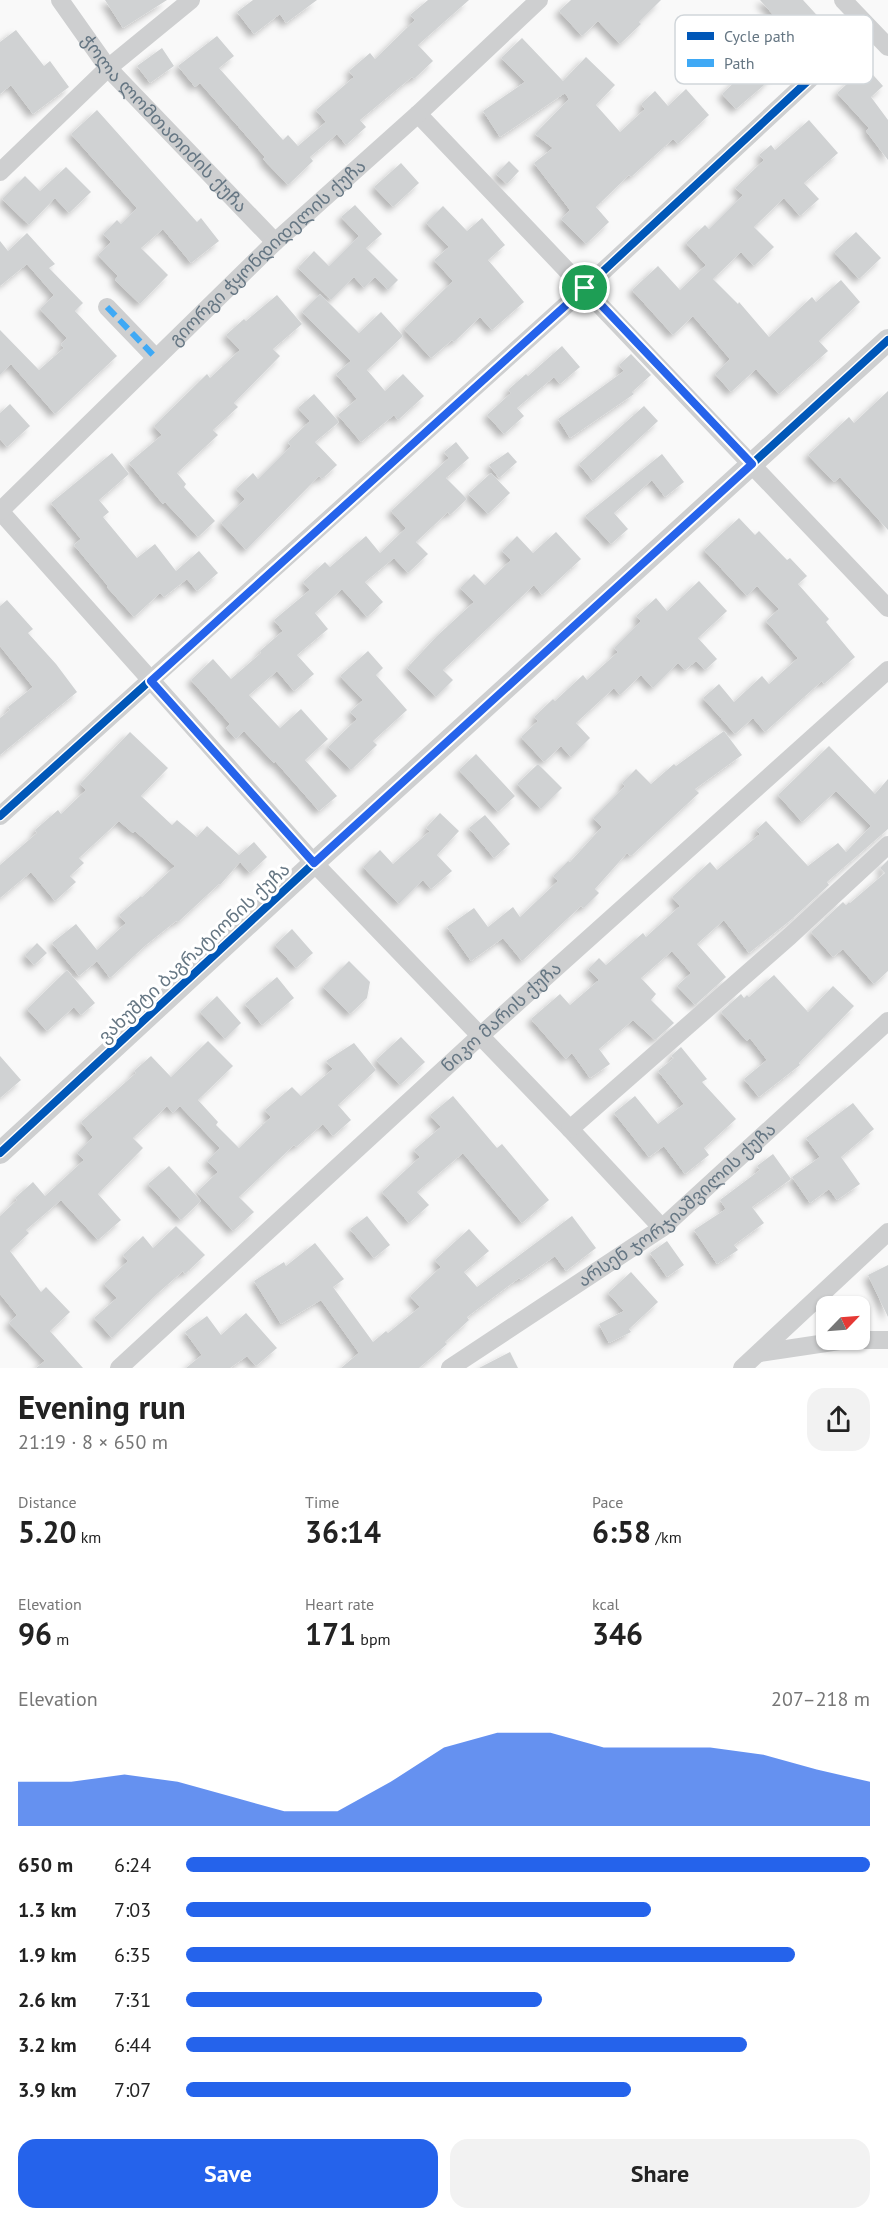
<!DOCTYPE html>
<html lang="en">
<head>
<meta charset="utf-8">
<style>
	:root { --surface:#fff; --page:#f2f2f2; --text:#222; --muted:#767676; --accent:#2563eb }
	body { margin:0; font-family:"PT Sans","Noto Sans Georgian",sans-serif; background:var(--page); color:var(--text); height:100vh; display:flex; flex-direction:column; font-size:22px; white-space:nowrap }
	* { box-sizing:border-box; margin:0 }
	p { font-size:20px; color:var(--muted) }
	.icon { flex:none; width:33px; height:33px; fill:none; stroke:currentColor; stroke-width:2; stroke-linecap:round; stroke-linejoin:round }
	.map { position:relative; height:1368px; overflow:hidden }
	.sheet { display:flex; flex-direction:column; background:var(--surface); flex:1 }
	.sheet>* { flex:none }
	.needle { width:39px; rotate:65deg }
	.buttons { position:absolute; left:816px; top:1296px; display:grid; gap:12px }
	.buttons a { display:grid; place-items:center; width:54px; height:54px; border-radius:12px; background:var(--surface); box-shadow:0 2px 4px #0004; font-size:30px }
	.pin { position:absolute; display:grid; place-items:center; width:51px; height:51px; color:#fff; margin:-26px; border:3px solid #fff; border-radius:50%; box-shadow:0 2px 6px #0007 }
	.round { display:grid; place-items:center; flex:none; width:63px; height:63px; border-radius:18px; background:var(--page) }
	.overview { display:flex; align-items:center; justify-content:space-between; height:102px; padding:0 18px }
	h1 { font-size:33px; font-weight:700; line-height:45px }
	.stats { display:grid; grid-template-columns:repeat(3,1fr); gap:9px; height:102px; padding:6px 18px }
	.stats div { display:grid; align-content:center }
	.stats b { font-size:30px; font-weight:700 }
	.stats small { font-size:16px; font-weight:400 }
	.stats p { font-size:16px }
	.chart { height:168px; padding:12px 18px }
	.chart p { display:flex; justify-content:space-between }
	.chart svg { width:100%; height:108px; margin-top:6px; fill:var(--accent); opacity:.7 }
	.button { display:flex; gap:12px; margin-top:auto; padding:12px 18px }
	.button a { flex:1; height:69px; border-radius:18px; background:var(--accent); color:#fff; font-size:24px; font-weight:700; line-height:69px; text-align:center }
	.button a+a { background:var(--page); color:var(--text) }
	ul { padding:0 18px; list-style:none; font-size:20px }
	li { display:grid; grid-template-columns:96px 72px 1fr; align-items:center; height:45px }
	li i { height:15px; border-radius:8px; background:var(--accent) }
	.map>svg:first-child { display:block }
</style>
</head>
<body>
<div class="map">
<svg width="888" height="1368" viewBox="0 0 888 1368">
	<defs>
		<filter id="shadow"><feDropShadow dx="-4.5" dy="4.5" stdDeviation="3" flood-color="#0004"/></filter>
	</defs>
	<rect width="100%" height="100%" fill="#f9f9f9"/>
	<path fill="#d0d2d3" filter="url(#shadow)" d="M105,0H167L123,28Z
		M253,0H317L286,23L280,14L254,34L237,12Z
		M428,0H469L418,45L433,61L414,79L412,77L360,120L366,127L346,145L337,134L310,157L313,161L288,185L263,159L265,157L200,83L195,87L178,66L217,36L234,56L219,68L283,140L288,135L298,146L326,122L316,110L354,77L349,71L370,53L375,59L415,20L410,15Z
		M571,0H661L639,22L641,24L620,44L598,21L582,36L559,11Z
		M760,0H803L825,24L801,46Z
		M16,30L44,66L50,61L69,87L33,114L11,85L0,94V42Z
		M522,38L563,81L586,57L615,85L596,105L620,132L645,109L641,104L655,91L668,106L686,89L709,115L678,144L673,139L631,177L629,175L596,207L609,222L586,244L561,219L570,210L534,163L553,148L535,134L569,99L565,93L500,137L483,111L525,82L501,58Z
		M750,39L780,66L763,86L736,109L722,94L746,71L732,59Z
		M162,48L174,66L150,83L137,66Z
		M866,67L883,86L871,97L888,120V160L866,131L869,128L837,93Z
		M97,110L197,222L201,218L219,241L191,263L163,229L141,248L168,275L140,304L115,280L118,276L98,255L111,242L103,234L117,220L121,224L137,208L71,134Z
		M809,120L838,153L804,183L819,199L800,216L784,198L754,227L774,247L754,266L741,252L713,279L738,304L739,302L769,337L812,297L816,302L841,280L860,302L819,341L828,351L779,394L756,369L731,392L715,374L730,359L693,316L673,335L632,290L658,266L680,290L706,265L686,243L705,225L709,229L743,195L735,188L764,160L759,155L771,145L775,150Z
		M509,161L519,171L507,184L496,174Z
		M401,163L419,183L393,207L374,187Z
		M66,167L91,192L69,213L55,198L29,225L2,199L25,176L40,191Z
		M355,205L382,234L366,248L398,280L388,290L375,277L364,288L354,277L331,300L298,268L314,251L329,266L359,236L341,217Z
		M443,206L467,231L482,218L505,245L488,260L524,302L492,330L480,317L454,342L452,340L431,358L404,329L453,281L434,260L449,247L426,223Z
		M856,232L881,258L859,279L834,252Z
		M27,233L55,264L49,268L83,303L75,311L117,356L55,414L11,364L0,375V330L39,370L64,348L61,344L67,338L40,309L54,295L27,264L0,286V241L8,251Z
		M320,294L359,333L381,312L403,336L367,370L385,391L403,374L424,396L398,420L394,415L361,442L338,415L357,399L336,374L351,361L302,312Z
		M277,295L302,324L273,349L280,356L234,403L238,407L213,430L218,435L177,473L186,484L184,487L215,521L198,537L165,502L163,504L129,463L162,435L154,426L207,374L210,378L240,350L226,335L244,319L246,321Z
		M562,346L580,367L560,384L554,377L517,408L524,416L504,434L487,415L511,393L508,390L526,374L528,376Z
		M631,354L651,375L632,392L634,394L570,438L558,419L624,371L619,365Z
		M888,391V530L840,477L834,482L808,455L849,417L854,423Z
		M314,394L339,422L315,442L337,465L322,479L319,476L246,550L221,523L245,499L236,489L253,473L258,479L291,446L288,442L310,421L298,408Z
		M10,404L30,426L7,447L0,439V413Z
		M644,406L658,421L593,481L579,464Z
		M456,442L469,458L446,478L467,499L450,515L448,512L416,542L428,554L408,573L394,558L365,582L383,602L367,617L342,589L315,613L328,629L297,655L314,674L294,691L277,671L249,695L280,728L301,709L328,739L305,760L337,796L319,811L275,761L274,763L244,731L236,739L226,728L230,724L191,680L213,659L231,679L261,653L260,651L283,631L274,620L310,590L303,582L325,562L330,567L366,536L380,553L406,528L391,511L449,458L444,452Z
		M508,452L517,462L499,478L489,465Z
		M112,453L129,474L99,500L109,512L103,517L137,558L155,544L176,571L199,551L218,573L197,591L187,579L164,597L160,593L134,617L107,587L108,586L74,545L81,539L51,503Z
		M662,454L684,482L665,497L652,480L614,513L628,529L611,544L585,516Z
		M491,473L510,493L488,514L468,494Z
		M739,518L755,535L759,531L787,560L790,558L807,576L798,584L829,619L826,622L855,657L824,684L822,681L765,732L753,718L735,734L703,698L719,684L734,702L762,676L769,684L798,658L766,621L779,609L757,586L747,596L704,550Z
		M556,532L581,559L542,595L534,585L443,670L453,680L436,697L407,668L437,636L474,602L460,588L474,574L485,585L511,560L502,551L517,536L533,553Z
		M699,581L727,611L698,638L717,659L705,670L696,661L685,670L678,663L653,688L641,675L620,695L614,688L576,723L590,738L571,757L561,746L544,762L521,737L538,721L534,717L553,699L555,701L583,675L587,680L618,652L614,648L641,621L636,616L656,598L667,611Z
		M7,600L33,629L28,633L56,664L77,692L0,755V718L10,710L8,707L33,687L0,646V606Z
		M368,651L383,668L376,675L407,710L373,741L377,745L351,770L328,747L357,719L350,712L363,700L340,676Z
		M724,731L742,755L695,789L699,793L631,856L627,853L595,889L599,893L584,908L581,906L522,961L503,938L471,961L447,927L474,908L488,927L513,907L520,917L558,881L553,876L568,861L570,862L602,827L593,818L625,786L622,783L636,769L651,784L674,764L676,766Z
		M130,732L168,768L141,796L172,825L177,820L197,837L207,826L239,855L254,842L267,857L250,873L240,862L220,885L219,884L178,922L176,921L146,945L110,978L97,961L79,976L52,943L76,924L97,950L126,923L119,915L141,896L142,897L175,866L135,831L133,833L119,821L79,858L84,863L70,876L76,882L55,901L31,872L0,898V865L37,833L35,830L58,810L61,814L86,790L80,784Z
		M829,746L875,794L888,779V829L827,882L829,885L792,919L749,953L724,920L697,944L726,977L695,1005L677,986L691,973L672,951L641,978L656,994L651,1000L674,1023L655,1040L633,1020L599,1049L610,1064L590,1078L572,1053L566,1059L531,1019L560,994L570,1005L599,980L588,969L599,958L606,965L643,933L646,937L680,906L672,897L710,862L717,870L760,834L756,830L766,821L808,866L838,843L846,852L871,826L836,791L802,822L778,795Z
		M476,754L515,796L498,812L459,770Z
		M538,764L562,788L541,809L517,784Z
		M440,813L459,831L437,855L452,871L431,889L423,880L399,904L363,867L380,850L393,864L430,831L426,828Z
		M485,815L510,844L494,858L469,828Z
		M888,860V971L874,984L843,949L833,957L811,932L843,902L846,905L849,902L850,903L885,873L880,868Z
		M292,929L313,953L296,968L275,945Z
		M37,943L47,953L34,965L25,955Z
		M349,961L370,982L367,998L350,1014L323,987Z
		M67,970L95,1003L81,1015L74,1007L47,1031L27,1009Z
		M774,975L808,1012L833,986L854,1006L799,1063L800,1065L759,1097L744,1079L767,1060L750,1038L747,1041L721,1012L741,994L744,998L747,995L749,997Z
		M277,977L294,998L262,1025L245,1004Z
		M217,996L241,1023L225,1039L200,1012Z
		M401,1037L425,1062L400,1085L376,1060Z
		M208,1041L233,1066L198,1100L218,1122L216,1125L239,1148L271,1117L265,1110L292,1087L301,1096L333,1069L326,1061L354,1043L376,1070L338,1105L351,1120L333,1136L323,1124L296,1147L294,1145L239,1197L254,1212L233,1231L197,1192L218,1172L207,1161L220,1148L180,1106L173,1113L167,1106L133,1138L143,1148L98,1194L121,1220L98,1240L61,1200L26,1230L29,1233L10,1251L41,1292L46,1287L70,1312L50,1331L83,1368H36L45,1361L9,1323L17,1315L0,1294V1216L17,1200L15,1198L33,1182L45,1196L84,1160L77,1153L93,1137L81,1122L136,1073L134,1071L151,1056L171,1077Z
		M681,1047L707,1079L702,1082L736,1119L704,1148L709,1155L685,1174L664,1146L649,1157L614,1113L635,1096L658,1124L684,1104L658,1071L674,1058L671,1056Z
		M0,1056L21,1080L0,1098Z
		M453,1096L497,1148L502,1144L549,1200L522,1223L463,1153L417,1192L429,1205L409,1223L382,1192L420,1157L414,1150L441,1127L430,1115Z
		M853,1103L874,1129L841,1157L860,1184L837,1200L829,1189L810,1203L792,1177L820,1157L806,1138Z
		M773,1154L791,1179L752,1207L764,1223L734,1245L738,1250L717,1264L694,1230L726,1209L720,1200L760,1170L757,1166Z
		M169,1166L201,1201L181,1220L148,1184Z
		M367,1216L390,1245L374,1258L350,1229Z
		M572,1216L596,1248L566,1271L555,1256L521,1280L519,1278L467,1317L469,1320L445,1342L447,1344L419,1368H341L359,1353L321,1300L281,1324L254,1281L284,1262L286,1266L315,1243L344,1279L333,1287L373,1342L386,1331L388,1333L420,1307L410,1296L441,1267L435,1260L469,1229L489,1251L464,1272L477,1287Z
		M176,1226L205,1255L185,1274L183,1271L158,1293L112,1338L94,1318L117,1298L104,1284L128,1261L123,1255L143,1236L153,1248Z
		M667,1241L684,1265L667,1277L650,1253Z
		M888,1265V1317L868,1275Z
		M631,1272L658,1302L629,1329L631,1332L609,1343L599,1324L624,1311L608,1293Z
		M246,1313L277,1348L256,1366L247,1356L230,1368H186L202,1355L185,1332L207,1316L221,1335Z
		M510,1352L518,1368H479Z"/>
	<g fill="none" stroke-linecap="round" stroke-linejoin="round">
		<g stroke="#cecfd0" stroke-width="18">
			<path id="s1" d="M60,0L108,68L275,242"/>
			<path d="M843,0L888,47"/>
			<path d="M418,114L888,608"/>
			<path d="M0,172L108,68L191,0"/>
			<path d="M107,307L156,358"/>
			<path d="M0,511L314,863L570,1129L662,1228"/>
			<path id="s2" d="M0,511L275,242L418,114L539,0"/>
			<path d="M0,816L585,288L867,26"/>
			<path d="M570,1129L790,936L888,845"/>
			<path d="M760,1353L846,1340H888"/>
			<path id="s3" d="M119,1368L480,1036L888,670"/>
			<path id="s4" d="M450,1368L662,1228L888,1021"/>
			<path d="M742,1368L888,1232"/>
		</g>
		<path stroke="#cecfd0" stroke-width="22" d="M0,1153L314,863L888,340"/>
		<path stroke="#3fa9f5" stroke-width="6" stroke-dasharray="12 6" stroke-linecap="butt" d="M107,307L156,358"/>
		<defs>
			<path id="cycleway" d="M0,816L585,288L867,26
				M0,1153L314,863L888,340"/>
		</defs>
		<use href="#cycleway" stroke="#fff" stroke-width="11"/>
		<use href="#cycleway" stroke="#0057b8" stroke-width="8"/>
	</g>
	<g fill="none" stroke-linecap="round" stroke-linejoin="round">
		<defs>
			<path id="route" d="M585,288L752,464L314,863L151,681Z"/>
		</defs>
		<use href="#route" stroke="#fff" stroke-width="12"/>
		<use href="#route" stroke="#2563eb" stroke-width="8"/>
	</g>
	<g text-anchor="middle" stroke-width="6" stroke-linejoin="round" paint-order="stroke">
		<g font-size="18" fill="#657683" stroke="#fff">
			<text dy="6" stroke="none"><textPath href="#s1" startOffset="162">ჭოლა ლომთათიძის ქუჩა</textPath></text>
			<text dy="6" stroke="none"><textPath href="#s2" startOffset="372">გიორგი ჭყონდიდელის ქუჩა</textPath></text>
			<text transform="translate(194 953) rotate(-43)" y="6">ვახუშტი ბაგრატიონის ქუჩა</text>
			<text dy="6" stroke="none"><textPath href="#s3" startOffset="519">ნიკო მარის ქუჩა</textPath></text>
			<text dy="6" stroke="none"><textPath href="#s4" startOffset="280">არსენ ჯორჯიაშვილის ქუჩა</textPath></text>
		</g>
	</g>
	<rect x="675" y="15" width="198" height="69" rx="9" fill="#fff" stroke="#d1d6da" stroke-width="1.5"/>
	<rect x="687" y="32" width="27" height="8" fill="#0057b8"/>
	<rect x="687" y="59" width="27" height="8" fill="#3fa9f5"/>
	<g font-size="16" fill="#657683">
		<text x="724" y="42">Cycle path</text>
		<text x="724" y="69">Path</text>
	</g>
</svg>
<div class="buttons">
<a><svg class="needle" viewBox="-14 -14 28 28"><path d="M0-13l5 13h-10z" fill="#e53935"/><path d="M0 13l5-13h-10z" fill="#767676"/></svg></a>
</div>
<div class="pin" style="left:585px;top:288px;background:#1e9e55"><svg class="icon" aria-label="arrive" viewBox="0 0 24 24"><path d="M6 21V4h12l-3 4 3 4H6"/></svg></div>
</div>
<section class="sheet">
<div class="overview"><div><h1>Evening run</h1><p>21:19 · 8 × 650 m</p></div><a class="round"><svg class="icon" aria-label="share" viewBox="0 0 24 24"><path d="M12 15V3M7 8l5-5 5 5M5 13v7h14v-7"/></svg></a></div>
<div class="stats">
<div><p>Distance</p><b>5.20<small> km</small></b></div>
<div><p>Time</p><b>36:14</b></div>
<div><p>Pace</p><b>6:58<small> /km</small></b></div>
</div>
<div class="stats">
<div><p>Elevation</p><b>96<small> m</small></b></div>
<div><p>Heart rate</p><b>171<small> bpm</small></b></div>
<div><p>kcal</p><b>346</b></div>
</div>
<div class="chart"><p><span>Elevation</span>207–218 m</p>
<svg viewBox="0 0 160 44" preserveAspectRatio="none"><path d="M0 44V26L10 26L20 23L30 26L40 32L50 38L60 38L70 26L80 12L90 6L100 6L110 12L120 12L130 12L140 15L150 21L160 26V44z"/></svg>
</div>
<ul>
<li><b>650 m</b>6:24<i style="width:100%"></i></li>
<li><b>1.3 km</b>7:03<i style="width:68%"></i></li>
<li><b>1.9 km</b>6:35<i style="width:89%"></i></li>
<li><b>2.6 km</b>7:31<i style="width:52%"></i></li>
<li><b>3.2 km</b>6:44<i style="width:82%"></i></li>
<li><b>3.9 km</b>7:07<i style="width:65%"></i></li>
</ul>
<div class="button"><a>Save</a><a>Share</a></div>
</section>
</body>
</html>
